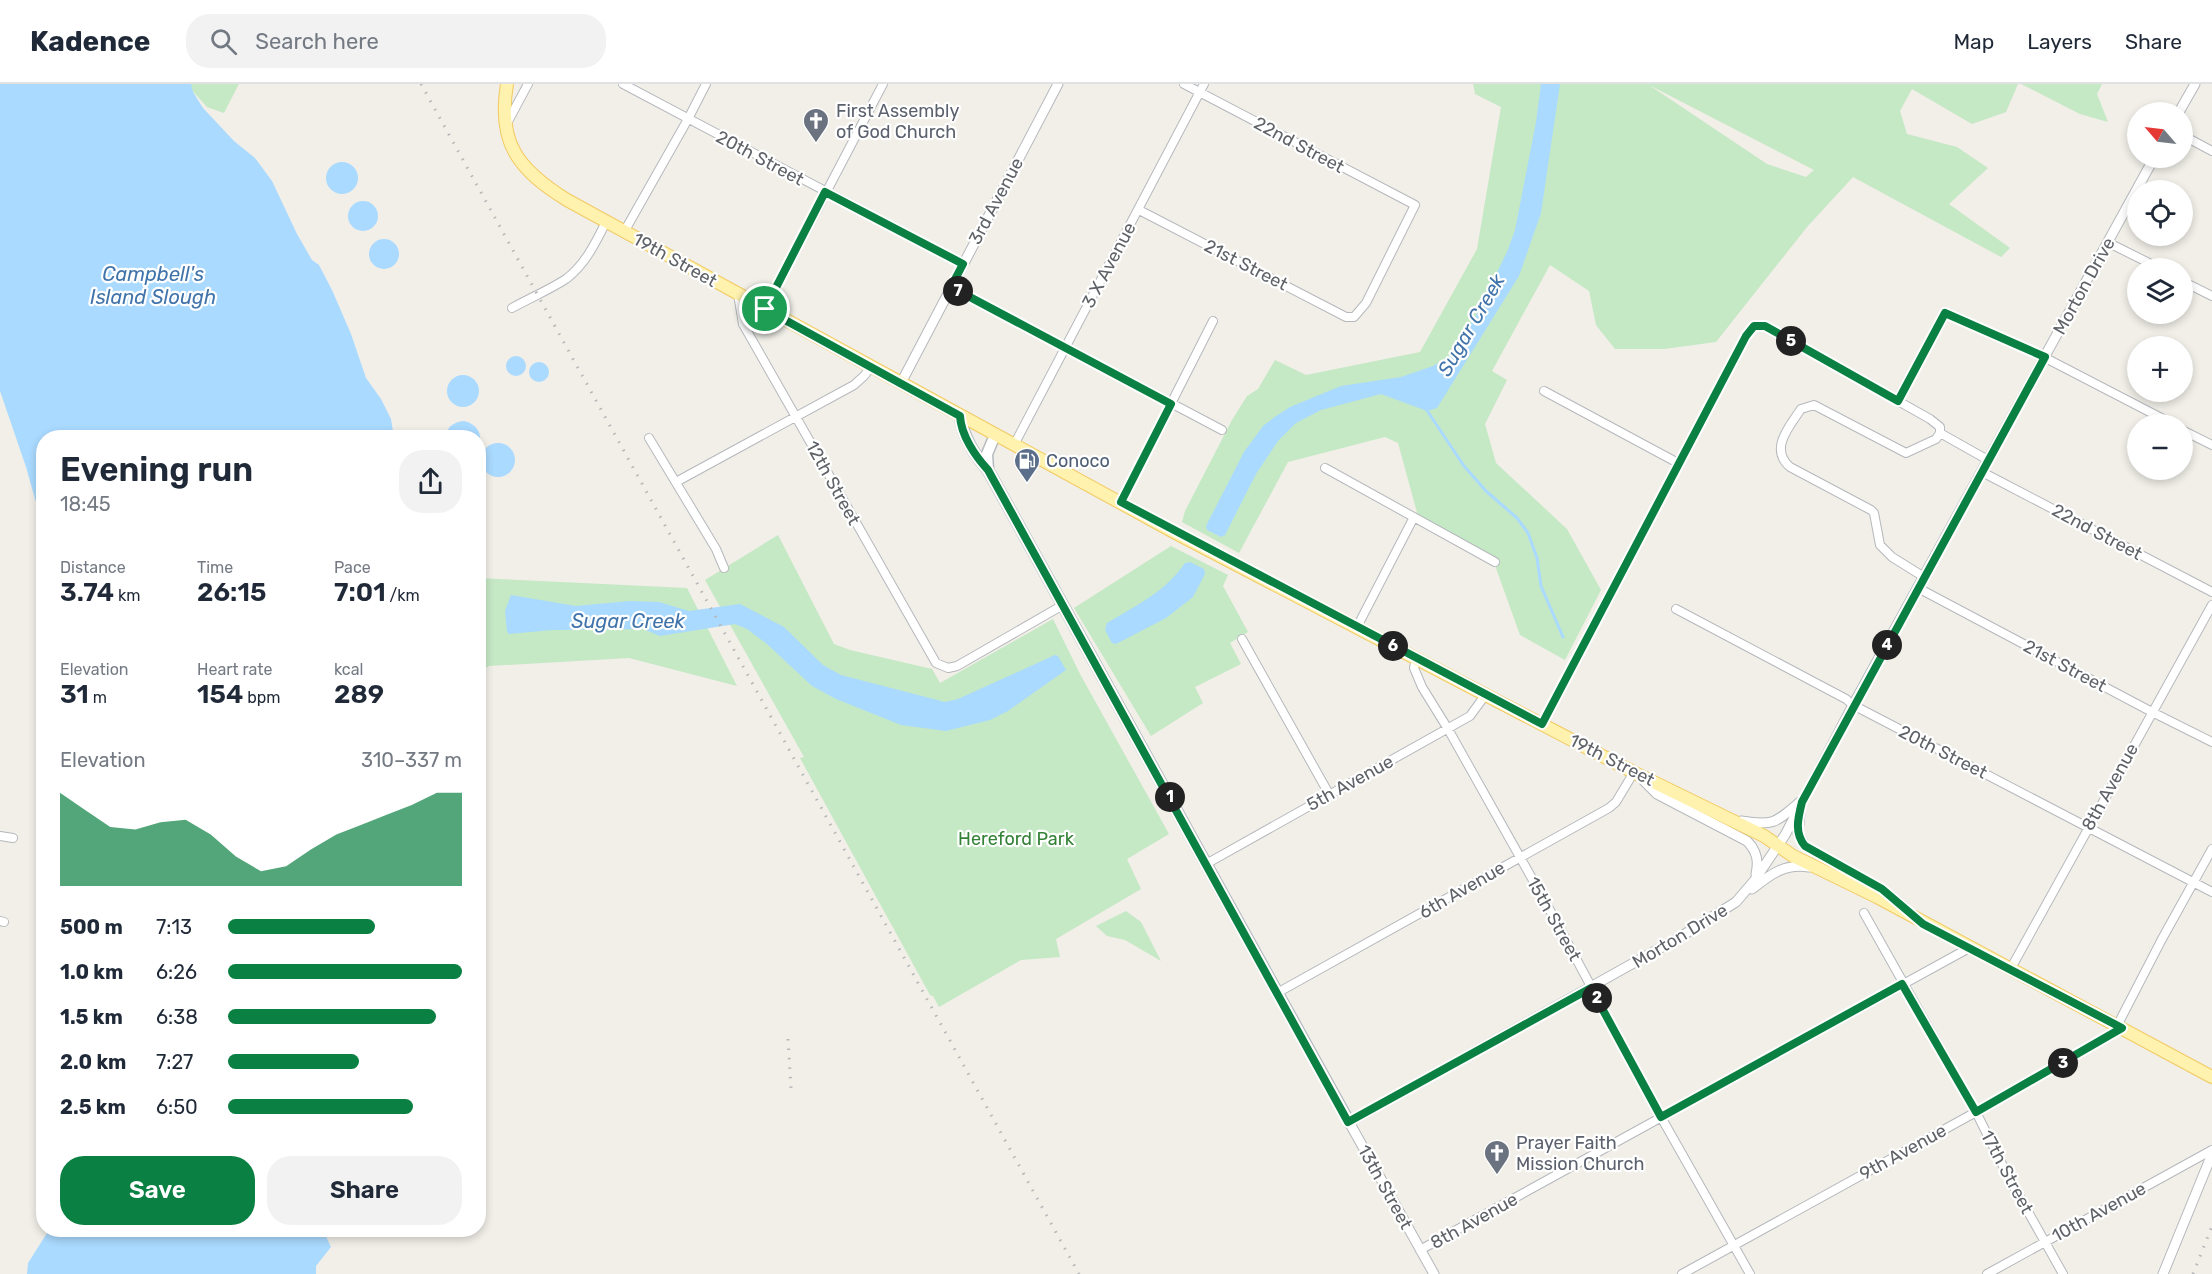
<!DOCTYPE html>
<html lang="en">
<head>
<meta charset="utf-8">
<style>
	:root { --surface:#fff; --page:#f2f2f3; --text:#1f2937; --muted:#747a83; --line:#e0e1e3; --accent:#0b8043 }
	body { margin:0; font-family:Rubik,sans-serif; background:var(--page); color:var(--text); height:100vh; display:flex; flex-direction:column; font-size:22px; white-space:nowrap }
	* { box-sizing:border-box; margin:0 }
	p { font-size:20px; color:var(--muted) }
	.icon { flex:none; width:33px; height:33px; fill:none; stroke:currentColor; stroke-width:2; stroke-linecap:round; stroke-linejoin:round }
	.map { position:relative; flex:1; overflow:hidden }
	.drawer { position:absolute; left:36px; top:346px; width:450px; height:807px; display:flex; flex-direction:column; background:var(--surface); border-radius:24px; box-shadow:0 3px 9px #0003 }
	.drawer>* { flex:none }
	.needle { width:39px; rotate:298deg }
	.tools { position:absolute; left:2127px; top:18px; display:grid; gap:12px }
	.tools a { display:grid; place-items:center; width:66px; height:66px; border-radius:50%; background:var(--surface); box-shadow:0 3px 9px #0003; font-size:30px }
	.pin { position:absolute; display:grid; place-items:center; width:51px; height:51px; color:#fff; margin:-26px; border:3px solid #fff; border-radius:50%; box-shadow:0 2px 6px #0007 }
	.km { position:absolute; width:30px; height:30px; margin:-15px; border-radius:50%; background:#222; color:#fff; font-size:16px; line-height:30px; text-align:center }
	.round { display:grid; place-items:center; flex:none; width:63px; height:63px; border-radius:24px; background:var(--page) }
	.overview { display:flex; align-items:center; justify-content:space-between; height:102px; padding:0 24px }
	h1 { font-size:33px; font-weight:600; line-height:45px }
	.figures { display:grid; grid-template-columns:repeat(3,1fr); gap:9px; height:102px; padding:6px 24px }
	.figures div { display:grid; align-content:center }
	.figures b { font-size:26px; font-weight:600 }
	.figures small { font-size:16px; font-weight:400 }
	.figures p { font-size:16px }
	.chart { height:168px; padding:12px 24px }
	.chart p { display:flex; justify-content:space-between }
	.chart svg { width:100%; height:108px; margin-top:6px; fill:var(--accent); opacity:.7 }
	.action { display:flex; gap:12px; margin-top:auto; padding:12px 24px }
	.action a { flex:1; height:69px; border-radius:24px; background:var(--accent); color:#fff; font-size:24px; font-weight:600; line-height:69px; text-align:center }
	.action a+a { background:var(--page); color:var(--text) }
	ul { padding:0 24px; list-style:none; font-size:20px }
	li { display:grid; grid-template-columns:96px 72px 1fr; align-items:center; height:45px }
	li i { height:15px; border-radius:8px; background:var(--accent) }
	header { display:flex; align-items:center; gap:36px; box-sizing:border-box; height:84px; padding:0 30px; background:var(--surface); border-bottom:2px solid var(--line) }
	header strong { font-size:28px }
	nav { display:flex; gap:33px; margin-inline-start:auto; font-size:21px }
	.search { width:420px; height:54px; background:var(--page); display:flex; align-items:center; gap:15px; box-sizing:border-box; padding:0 21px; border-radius:24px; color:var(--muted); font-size:22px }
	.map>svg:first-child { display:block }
</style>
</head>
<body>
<header>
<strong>Kadence</strong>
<div class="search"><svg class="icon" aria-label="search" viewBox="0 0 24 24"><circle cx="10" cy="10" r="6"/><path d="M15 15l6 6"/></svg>Search here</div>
<nav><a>Map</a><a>Layers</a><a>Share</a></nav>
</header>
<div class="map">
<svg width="2212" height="1190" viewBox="0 0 2212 1190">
	<rect width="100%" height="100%" fill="#f1efe8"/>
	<path fill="#c5e8c5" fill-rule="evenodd" d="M186,0H239L224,29L207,23Z
		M1473,0H2018L2006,28L1972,40L1912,5L1900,27L1907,50L1957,63L1988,84L1949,120L2010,164L2001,173L1853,93L1807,143L1716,258L1664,265H1615L1596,241L1589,207L1550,181L1492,287L1507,296L1485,340L1496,379L1567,445L1601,506L1565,576L1520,551L1492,473L1418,432L1398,359L1385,353L1288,378L1239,469L1182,438L1185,427L1232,336L1247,312L1258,305L1275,276L1306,291L1420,268L1477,165L1501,23L1475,10ZM1649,1L1814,86L1806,93L1767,80Z
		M2021,0H2102L2097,10L2108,38L2080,30Z
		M778,451L834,560L850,566L932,585L940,599L1053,535L1080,590L1169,750L1127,775L1141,805L1056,855L1060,873L1021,876L939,923L933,912L930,911L800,674L804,673L705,496Z
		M1171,462L1228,491L1223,502L1248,548L1230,559L1241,580L1195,603L1203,619L1151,652L1074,524Z
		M478,494L687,504L737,602L629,574L489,582L479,588Z
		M1126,827L1141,838L1161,877L1125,856L1107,852L1096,842Z"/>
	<path fill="#aadaff" d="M0,0H191L193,8L203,24L234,57L255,74L272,97L297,150L312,176L319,181L332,206L351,250L366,294L381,315L391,335L394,354H44L43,443L26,383L0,307Z
		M1541,0H1560L1541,129L1519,192L1437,324L1427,327L1381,310L1321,326L1296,339L1278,357L1256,390L1225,451L1221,453L1207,446L1206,442L1244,368L1263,342L1276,332L1290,323L1341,302L1401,293L1433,282L1452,271L1466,252L1507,168L1515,146L1536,38Z
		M326 94a16 16 0 1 1 32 0a16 16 0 1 1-32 0Z
		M348 132a15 15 0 1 1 30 0a15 15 0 1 1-30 0Z
		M369 170a15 15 0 1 1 30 0a15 15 0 1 1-30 0Z
		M506 282a10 10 0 1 1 20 0a10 10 0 1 1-20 0Z
		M529 288a10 10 0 1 1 20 0a10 10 0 1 1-20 0Z
		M447 307a16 16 0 1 1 32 0a16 16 0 1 1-32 0Z
		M464,337C477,340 483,350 479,362L478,354H445C447,343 453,338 464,337Z
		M481 376a17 17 0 1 1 34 0a17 17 0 1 1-34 0Z
		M1190,478L1204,485L1205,490L1193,513L1166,534L1116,560L1112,559L1105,546L1107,539C1137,521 1165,508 1185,479Z
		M511,511L576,522L630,517L659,518L689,527L740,520L784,543L823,581L841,591L945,618L958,615L1055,571L1058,572L1066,586L1008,627L990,636L946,647L901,641L836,615L812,602L767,560L747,545L735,540L660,552L643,545L552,546L509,550L507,548L505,527Z
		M49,1146H323L331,1163L316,1182V1190H27L28,1179Z"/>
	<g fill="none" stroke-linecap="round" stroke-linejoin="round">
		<path stroke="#aadaff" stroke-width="3" d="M1458,263L1475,235
			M1426,325L1464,382L1486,407L1517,434L1528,449L1537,474L1541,502L1563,553"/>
		<defs>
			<path id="minor" d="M623,0L963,180
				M506,41L528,0
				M2182,51L2212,67
				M1139,126L1346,233H1354L1366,219L1415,121L1184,0
				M624,148L688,35L706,0
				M2109,159L2159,184
				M2182,197L2212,212
				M951,203L1222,346
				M738,210L743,240L936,579L948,584L957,582L1063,521
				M512,224C530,214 549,206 566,195C585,181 596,158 606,138
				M765,225L883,0
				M1544,307L1678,379
				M1897,317L1945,229L2032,267L2173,340
				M2182,346L2212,361
				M649,354L716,465L724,484
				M1014,361L1204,0
				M1325,384L1495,478
				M1982,388L2212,508
				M676,398L854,301L864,292L871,283
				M1121,418L1213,237
				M1924,493L1892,473L1880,461L1874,429L1871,426L1790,383C1769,365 1789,343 1801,325L1814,321L1906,369L1936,355L1940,349
				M1918,504L2152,628L2212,658
				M1676,525L1846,615L1853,621L2212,808
				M1357,543L1414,433
				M1242,555L1329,710
				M1416,574L1414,584L1422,603L1448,645L1557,839L1661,1033L1750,1190
				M1542,640C1610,511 1677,381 1746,252L1754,242H1765L1930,335L1940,343V349L1988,376
				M0,752L13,754
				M1206,780L1470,632L1486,610
				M1864,829L1976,1028L2009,1094L2063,1190
				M0,837L4,838
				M2010,886L2212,521
				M1277,909L1609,724L1616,718L1634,688
				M2117,942L2162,855L2212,765
				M1420,1166L1969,864
				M1682,1190L1976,1028L2122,944
				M1987,1190L2212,1066"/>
			<path id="tertiary" d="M2179,28L2195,0
				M901,299L1058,0
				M1643,696L1657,710L1747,757C1757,767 1759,777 1756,790
				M1800,729L1798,749L1805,762L1882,805L1905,824
				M1741,737C1774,742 1775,739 1800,718
				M1752,805C1770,791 1784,779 1809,783
				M1434,1190L1349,1038L1680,853L1736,818L1754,797L1785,751L1853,621L2154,74
				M2163,1190L2212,1070"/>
			<path id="secondary" d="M960,331C962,351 975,372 988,386L1349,1038
				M988,386L987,370L995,351"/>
			<path id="primary" d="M507,0C497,60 519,86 567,116L1172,447L1637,690L1764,752L1793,772L1877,813L2212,993"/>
		</defs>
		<use href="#minor" stroke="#b5b8bc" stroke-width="10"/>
		<use href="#tertiary" stroke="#b5b8bc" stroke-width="11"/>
		<use href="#secondary" stroke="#b6babf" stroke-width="13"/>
		<use href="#primary" stroke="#f2c960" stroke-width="14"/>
		<use href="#minor" stroke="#fff" stroke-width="8"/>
		<use href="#tertiary" stroke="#fff" stroke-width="9"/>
		<use href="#secondary" stroke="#fff" stroke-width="10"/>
		<use href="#primary" stroke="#fff2af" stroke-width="12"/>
		<path stroke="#b6b7b8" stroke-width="3" stroke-dasharray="1.5 8" stroke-linecap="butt" d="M421,0L1079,1190
			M788,955L791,1004
			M2193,1190L2212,1142"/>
	</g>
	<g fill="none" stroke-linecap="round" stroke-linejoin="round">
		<defs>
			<path id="route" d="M825,108L963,180L951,203L1171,320L1121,418L1542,640C1610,511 1677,381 1746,252L1754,242H1765L1898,317L1945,229L2045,273L1802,718C1798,734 1794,749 1805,762L1882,805L1923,840L2122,944L1976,1028L1902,900L1661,1033L1591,904L1348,1038L988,386C975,372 961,351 960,332L765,225Z"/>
		</defs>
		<use href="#route" stroke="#fff" stroke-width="12"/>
		<use href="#route" stroke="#0b8043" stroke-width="8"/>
	</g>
	<defs>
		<symbol id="church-pin" viewBox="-11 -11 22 30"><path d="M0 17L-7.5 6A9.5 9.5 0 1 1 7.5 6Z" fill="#6b7280" stroke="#fff"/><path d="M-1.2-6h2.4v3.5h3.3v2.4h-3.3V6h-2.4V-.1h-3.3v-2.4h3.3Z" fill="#fff"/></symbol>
		<symbol id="fuel-pin" viewBox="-11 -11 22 30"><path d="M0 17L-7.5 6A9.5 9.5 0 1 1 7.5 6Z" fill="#5c6f8a" stroke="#fff"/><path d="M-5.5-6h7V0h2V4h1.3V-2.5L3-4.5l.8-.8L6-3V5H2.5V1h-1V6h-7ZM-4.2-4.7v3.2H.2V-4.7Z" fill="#fff"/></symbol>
	</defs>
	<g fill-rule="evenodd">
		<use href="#church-pin" x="801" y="22" width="30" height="40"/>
		<use href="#fuel-pin" x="1012" y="362" width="30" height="40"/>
		<use href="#church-pin" x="1482" y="1054" width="30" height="40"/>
	</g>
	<g text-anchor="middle" stroke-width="4.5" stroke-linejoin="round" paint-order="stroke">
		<g font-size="18" fill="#5b616d" stroke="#fff" text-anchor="start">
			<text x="836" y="33">First Assembly<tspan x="836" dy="21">of God Church</tspan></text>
			<text x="1516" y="1065">Prayer Faith<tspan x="1516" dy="21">Mission Church</tspan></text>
		</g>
		<g font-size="18" fill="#5f6368" stroke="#fff">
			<text transform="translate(1299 61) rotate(28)" y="6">22nd Street</text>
			<text transform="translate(760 74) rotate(28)" y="6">20th Street</text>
			<text transform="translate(996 117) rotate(-62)" y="6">3rd Avenue</text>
			<text transform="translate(675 176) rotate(29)" y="6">19th Street</text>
			<text transform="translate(1109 181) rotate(-62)" y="6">3 X Avenue</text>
			<text transform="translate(1246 181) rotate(27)" y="6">21st Street</text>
			<text transform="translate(2084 202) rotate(-61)" y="6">Morton Drive</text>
			<text transform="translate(833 399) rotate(61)" y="6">12th Street</text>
			<text transform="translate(2097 448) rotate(28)" y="6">22nd Street</text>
			<text transform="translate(2065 582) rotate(28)" y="6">21st Street</text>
			<text transform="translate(1943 668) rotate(27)" y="6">20th Street</text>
			<text transform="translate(1612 676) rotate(27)" y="6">19th Street</text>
			<text transform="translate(1350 699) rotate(-29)" y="6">5th Avenue</text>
			<text transform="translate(2110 703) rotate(-61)" y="6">8th Avenue</text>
			<text transform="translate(1462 806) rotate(-30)" y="6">6th Avenue</text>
			<text transform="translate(1554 835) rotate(61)" y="6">15th Street</text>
			<text transform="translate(1680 852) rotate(-31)" y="6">Morton Drive</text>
			<text transform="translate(1903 1068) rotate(-29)" y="6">9th Avenue</text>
			<text transform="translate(2007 1088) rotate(62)" y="6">17th Street</text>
			<text transform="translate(1385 1103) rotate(61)" y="6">13th Street</text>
			<text transform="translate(2099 1128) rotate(-29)" y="6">10th Avenue</text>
			<text transform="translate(1474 1137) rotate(-29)" y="6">8th Avenue</text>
		</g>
		<g font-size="18" fill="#4e5e75" stroke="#fff" text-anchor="start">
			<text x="1046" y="383">Conoco</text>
		</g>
		<g font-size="18" fill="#348238" stroke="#fff">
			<text x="1016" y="761">Hereford Park</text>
		</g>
		<g font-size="20" font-style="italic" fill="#4174aa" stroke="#fff">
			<text x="153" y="197">Campbell's<tspan x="153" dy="23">Island Slough</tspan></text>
			<text transform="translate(1471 241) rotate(-60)" y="7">Sugar Creek</text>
			<text x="628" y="544">Sugar Creek</text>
		</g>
	</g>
</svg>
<div class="tools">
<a><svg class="needle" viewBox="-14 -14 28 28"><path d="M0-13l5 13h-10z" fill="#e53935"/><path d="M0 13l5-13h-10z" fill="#747a83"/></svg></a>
<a><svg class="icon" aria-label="locate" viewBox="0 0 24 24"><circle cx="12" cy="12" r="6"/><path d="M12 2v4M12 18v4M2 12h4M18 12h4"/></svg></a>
<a><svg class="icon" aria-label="layers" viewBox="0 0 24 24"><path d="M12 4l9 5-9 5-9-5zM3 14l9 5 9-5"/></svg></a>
<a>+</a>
<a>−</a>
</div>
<div class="pin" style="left:765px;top:225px;background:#1e9e55"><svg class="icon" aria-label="arrive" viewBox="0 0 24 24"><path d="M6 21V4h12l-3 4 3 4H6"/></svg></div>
<b class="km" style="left:1170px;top:713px">1</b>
<b class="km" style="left:1597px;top:914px">2</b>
<b class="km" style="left:2063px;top:979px">3</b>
<b class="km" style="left:1887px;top:561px">4</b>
<b class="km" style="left:1791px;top:257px">5</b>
<b class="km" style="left:1393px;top:562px">6</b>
<b class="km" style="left:958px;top:207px">7</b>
<section class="drawer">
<div class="overview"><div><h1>Evening run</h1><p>18:45</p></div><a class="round"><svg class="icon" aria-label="share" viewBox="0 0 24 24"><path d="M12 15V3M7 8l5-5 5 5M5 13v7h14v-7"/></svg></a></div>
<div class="figures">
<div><p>Distance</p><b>3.74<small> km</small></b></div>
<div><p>Time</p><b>26:15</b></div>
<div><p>Pace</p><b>7:01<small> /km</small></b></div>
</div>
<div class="figures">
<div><p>Elevation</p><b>31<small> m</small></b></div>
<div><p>Heart rate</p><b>154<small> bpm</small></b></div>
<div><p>kcal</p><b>289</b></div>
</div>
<div class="chart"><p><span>Elevation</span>310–337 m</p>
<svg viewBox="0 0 160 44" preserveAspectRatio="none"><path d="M0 44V6L10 13L20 20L30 21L40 18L50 17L60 23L70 32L80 38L90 36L100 29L110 23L120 19L130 15L140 11L150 6L160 6V44z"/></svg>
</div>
<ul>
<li><b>500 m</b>7:13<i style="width:63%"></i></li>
<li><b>1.0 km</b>6:26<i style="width:100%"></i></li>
<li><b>1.5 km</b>6:38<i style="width:89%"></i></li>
<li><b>2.0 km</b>7:27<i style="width:56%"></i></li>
<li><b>2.5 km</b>6:50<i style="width:79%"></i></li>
</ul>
<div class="action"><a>Save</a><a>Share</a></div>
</section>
</div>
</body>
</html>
